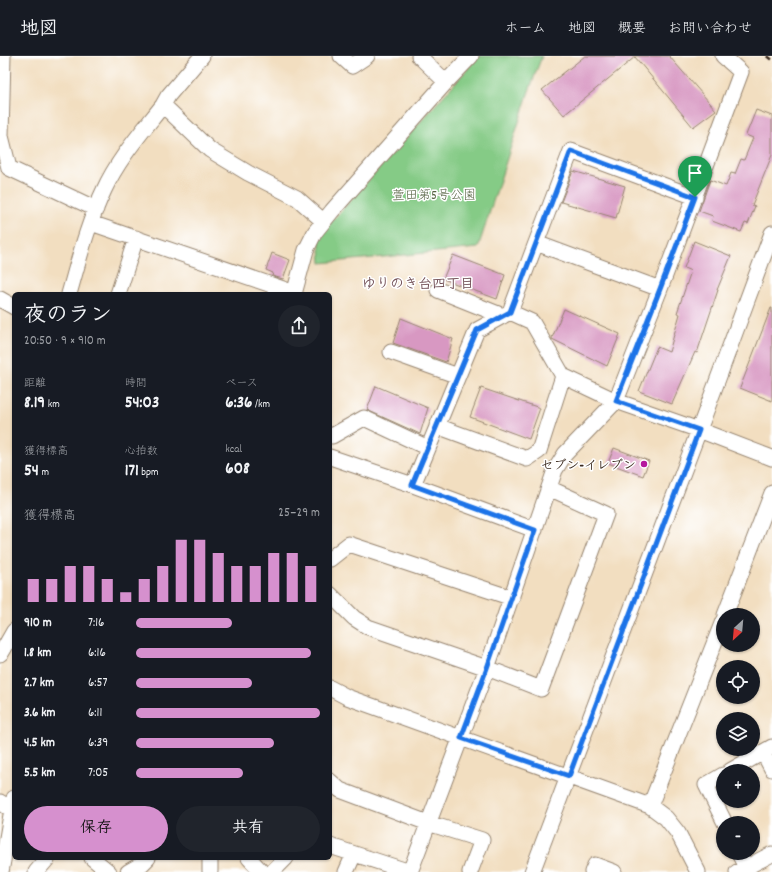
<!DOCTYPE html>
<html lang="ja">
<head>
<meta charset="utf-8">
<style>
	:root { --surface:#171b24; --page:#20242c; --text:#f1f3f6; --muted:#9ea1a6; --line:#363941; --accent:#d690ce }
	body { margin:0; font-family:Dekko,"Klee One",sans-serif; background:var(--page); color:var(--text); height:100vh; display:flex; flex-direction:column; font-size:15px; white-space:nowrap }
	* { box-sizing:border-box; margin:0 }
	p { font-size:13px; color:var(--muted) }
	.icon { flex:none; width:22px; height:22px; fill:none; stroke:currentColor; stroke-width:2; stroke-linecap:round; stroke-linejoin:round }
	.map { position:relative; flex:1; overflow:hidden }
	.side { position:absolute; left:12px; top:236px; width:320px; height:568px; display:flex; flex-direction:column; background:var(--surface); border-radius:6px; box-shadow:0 1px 3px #0004 }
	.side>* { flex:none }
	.needle { width:26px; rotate:206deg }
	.buttons { position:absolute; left:716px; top:552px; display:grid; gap:8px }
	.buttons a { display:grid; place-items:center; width:44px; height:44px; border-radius:50%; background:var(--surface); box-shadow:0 1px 3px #0004; font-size:20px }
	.pin { position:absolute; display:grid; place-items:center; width:34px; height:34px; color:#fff; margin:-41px -17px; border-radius:50% 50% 50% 0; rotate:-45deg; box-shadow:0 0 4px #0007 }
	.pin .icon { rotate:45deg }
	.round { display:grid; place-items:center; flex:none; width:42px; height:42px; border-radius:21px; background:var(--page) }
	.headline { display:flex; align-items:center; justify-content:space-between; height:68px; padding:0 12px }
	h1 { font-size:22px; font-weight:700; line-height:30px }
	.stats { display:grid; grid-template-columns:repeat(3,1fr); gap:6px; height:68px; padding:4px 12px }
	.stats div { display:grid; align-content:center }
	.stats b { font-size:17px; font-weight:700 }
	.stats small { font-size:11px; font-weight:400 }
	.stats p { font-size:11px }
	.chart { height:112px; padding:8px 12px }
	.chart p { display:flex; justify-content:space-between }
	.chart svg { width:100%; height:72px; margin-top:4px; stroke:var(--accent); stroke-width:6 }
	.button { display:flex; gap:8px; margin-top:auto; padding:8px 12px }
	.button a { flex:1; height:46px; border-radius:24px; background:var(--accent); color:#111; font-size:16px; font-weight:700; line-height:46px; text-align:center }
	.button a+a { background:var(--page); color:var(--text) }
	ul { padding:0 12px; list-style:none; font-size:13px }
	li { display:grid; grid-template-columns:64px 48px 1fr; align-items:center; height:30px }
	li i { height:10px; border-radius:5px; background:var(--accent) }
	header { display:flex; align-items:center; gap:24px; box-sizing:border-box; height:56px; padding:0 20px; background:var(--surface); border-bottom:1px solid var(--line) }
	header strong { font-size:19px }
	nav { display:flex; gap:22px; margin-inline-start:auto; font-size:14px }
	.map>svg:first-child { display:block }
</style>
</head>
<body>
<header>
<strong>地図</strong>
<nav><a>ホーム</a><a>地図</a><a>概要</a><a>お問い合わせ</a></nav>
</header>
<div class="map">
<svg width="772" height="816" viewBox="0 0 772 816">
	<rect width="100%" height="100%" fill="#fff"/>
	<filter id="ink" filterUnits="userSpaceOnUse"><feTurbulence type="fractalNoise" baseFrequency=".025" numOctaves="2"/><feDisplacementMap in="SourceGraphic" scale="8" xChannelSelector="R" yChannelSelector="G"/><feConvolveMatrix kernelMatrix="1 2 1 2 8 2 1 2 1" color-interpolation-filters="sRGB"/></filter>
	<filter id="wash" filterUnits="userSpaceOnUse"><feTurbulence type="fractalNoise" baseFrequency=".012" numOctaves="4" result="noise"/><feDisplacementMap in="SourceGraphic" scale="16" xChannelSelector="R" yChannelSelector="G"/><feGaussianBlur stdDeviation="0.9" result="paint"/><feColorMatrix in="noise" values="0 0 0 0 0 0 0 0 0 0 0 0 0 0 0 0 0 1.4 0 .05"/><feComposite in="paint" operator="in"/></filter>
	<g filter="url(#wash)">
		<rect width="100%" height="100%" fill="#f2dec0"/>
		<path fill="#85cb86" stroke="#607a52" d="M479,0H542L529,35L478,192L321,207L319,180Z"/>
		<g id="blocks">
			<path fill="#d898c2" d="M585,0H669L716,54L693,71L635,1L564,59L542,34Z
				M756,54L772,60V99L752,149L755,150L748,168L745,167L741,176L712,165L713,160L699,155L710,124L726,130L731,117L735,118L741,103L744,104L753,82L746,79Z
				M573,115L625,130L616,162L561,146Z
				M694,185L731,200L717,234H718L697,297L695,296L672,348L639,335L657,291L669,296L680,258L677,257L691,215L684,212Z
				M272,197L290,204L283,223L272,220L273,217L266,214Z
				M453,199L505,219L497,243L443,223Z
				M771,252H772V345L740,332Z
				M564,253L620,278L607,310L552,283V282Z
				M401,262L453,283L446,306L393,287Z
				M376,330L428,352L420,378L367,354Z
				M481,332L540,352L529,383L470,361Z
				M614,392L649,405L643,420L608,407Z"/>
		</g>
	</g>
	<g filter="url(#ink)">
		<use href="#blocks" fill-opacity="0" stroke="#96846f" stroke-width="1"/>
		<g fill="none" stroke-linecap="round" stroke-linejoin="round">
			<defs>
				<path id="minor" d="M3,0L1,80L9,112L96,153
					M341,0L352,10L367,0
					M419,0L446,26
					M163,49L210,94L248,117L297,142L323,165
					M91,167L295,237
					M536,187L571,95L695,141
					M438,234L503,260
					M69,238C79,203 88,167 104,134C118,103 142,76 163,49L168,40L202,0
					M118,238L136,182
					M294,238L306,194L315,176L332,155L446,26L471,0
					M0,243L14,251
					M510,256L532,266L563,320L616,345L699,374L772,402
					M391,296L458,320
					M437,370L527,403L539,395L563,320
					M330,379L332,380L364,362L428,392
					M330,401L413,429L535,474
					M413,429L477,274L510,256L536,187L660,233
					M330,503L349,488L512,542
					M330,538L354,562L368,571L487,612L541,633L606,458L549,432
					M725,559L772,437
					M0,598L2,596L14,575
					M330,632L347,641L650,750L666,762L678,777L698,816
					M763,696L772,713
					M730,715L772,691
					M723,719L706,729L725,767
					M330,725L340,734L428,767L482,784L470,816
					M0,746L12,754
					M650,750L723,565
					M330,790L410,816
					M739,797L748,816
					M92,802L109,816
					M210,802V816
					M249,802L262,816
					M1,816L14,742
					M36,816L48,802
					M128,816L142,808L148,802
					M272,816L286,802
					M346,816L354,798
					M410,816L487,612L555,414L565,398L616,345L660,233L741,16L723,0
					M532,816L699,374L772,177
					M592,816L595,809L614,816
					M737,816L772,798"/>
			</defs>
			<use href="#minor" stroke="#96846f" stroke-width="17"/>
			<use href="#minor" stroke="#fff" stroke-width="15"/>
			<path stroke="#3b2a1e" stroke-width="3" stroke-dasharray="6 3" stroke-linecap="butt" d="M767,0L772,4"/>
		</g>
	</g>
	<g fill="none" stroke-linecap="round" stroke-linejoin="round" filter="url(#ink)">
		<defs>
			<path id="route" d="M571,95L695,141L660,233L616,345L699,374L569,720L461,682L487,612L535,474L412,429L477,274L510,256Z"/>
		</defs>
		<use href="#route" stroke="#fff" stroke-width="8"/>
		<use href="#route" stroke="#1a73e8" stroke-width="5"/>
	</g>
	<circle fill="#b5179e" stroke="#fff" stroke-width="1.5" cx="644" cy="408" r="4"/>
	<g text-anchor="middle" stroke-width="3" stroke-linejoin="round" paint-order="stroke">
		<g font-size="13" fill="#556242" stroke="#fff">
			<text x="434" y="143">萱田第5号公園</text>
		</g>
		<g font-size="13" font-weight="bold" fill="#3b2a1e" stroke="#fff" text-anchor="end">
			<text x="636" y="413">セブン-イレブン</text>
		</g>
		<g font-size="14" font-weight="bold" fill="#725057" stroke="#fff">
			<text x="418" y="232">ゆりのき台四丁目</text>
		</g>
	</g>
</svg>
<div class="buttons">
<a><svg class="needle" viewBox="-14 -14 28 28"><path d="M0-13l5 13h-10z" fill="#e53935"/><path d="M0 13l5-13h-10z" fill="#9ea1a6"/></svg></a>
<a><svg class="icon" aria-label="locate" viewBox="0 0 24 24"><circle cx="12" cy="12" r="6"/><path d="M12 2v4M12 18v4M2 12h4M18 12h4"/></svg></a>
<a><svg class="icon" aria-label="layers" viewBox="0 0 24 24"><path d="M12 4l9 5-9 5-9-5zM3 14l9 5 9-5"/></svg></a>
<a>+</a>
<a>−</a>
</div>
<div class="pin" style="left:695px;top:141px;background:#1e9e55"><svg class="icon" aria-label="arrive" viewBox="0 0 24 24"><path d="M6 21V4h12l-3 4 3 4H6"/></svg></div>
<section class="side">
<div class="headline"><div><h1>夜のラン</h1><p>20:50 · 9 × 910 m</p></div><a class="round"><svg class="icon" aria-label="share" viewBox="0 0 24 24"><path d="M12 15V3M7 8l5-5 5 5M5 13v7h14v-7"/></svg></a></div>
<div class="stats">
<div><p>距離</p><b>8.19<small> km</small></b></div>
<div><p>時間</p><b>54:03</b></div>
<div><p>ペース</p><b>6:36<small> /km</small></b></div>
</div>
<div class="stats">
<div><p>獲得標高</p><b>54<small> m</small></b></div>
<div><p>心拍数</p><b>171<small> bpm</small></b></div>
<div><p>kcal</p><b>608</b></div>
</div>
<div class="chart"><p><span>獲得標高</span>25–29 m</p>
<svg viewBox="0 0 160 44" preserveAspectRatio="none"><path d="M5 44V30M15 44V30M25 44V22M35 44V22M45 44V30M55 44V38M65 44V30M75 44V22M85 44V6M95 44V6M105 44V14M115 44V22M125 44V22M135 44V14M145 44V14M155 44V22"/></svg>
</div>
<ul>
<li><b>910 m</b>7:16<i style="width:52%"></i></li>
<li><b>1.8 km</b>6:16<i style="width:95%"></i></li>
<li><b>2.7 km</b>6:57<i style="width:63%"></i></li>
<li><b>3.6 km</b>6:11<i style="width:100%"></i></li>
<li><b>4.5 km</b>6:39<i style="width:75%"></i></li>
<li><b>5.5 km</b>7:05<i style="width:58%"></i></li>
</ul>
<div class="button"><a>保存</a><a>共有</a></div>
</section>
</div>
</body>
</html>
